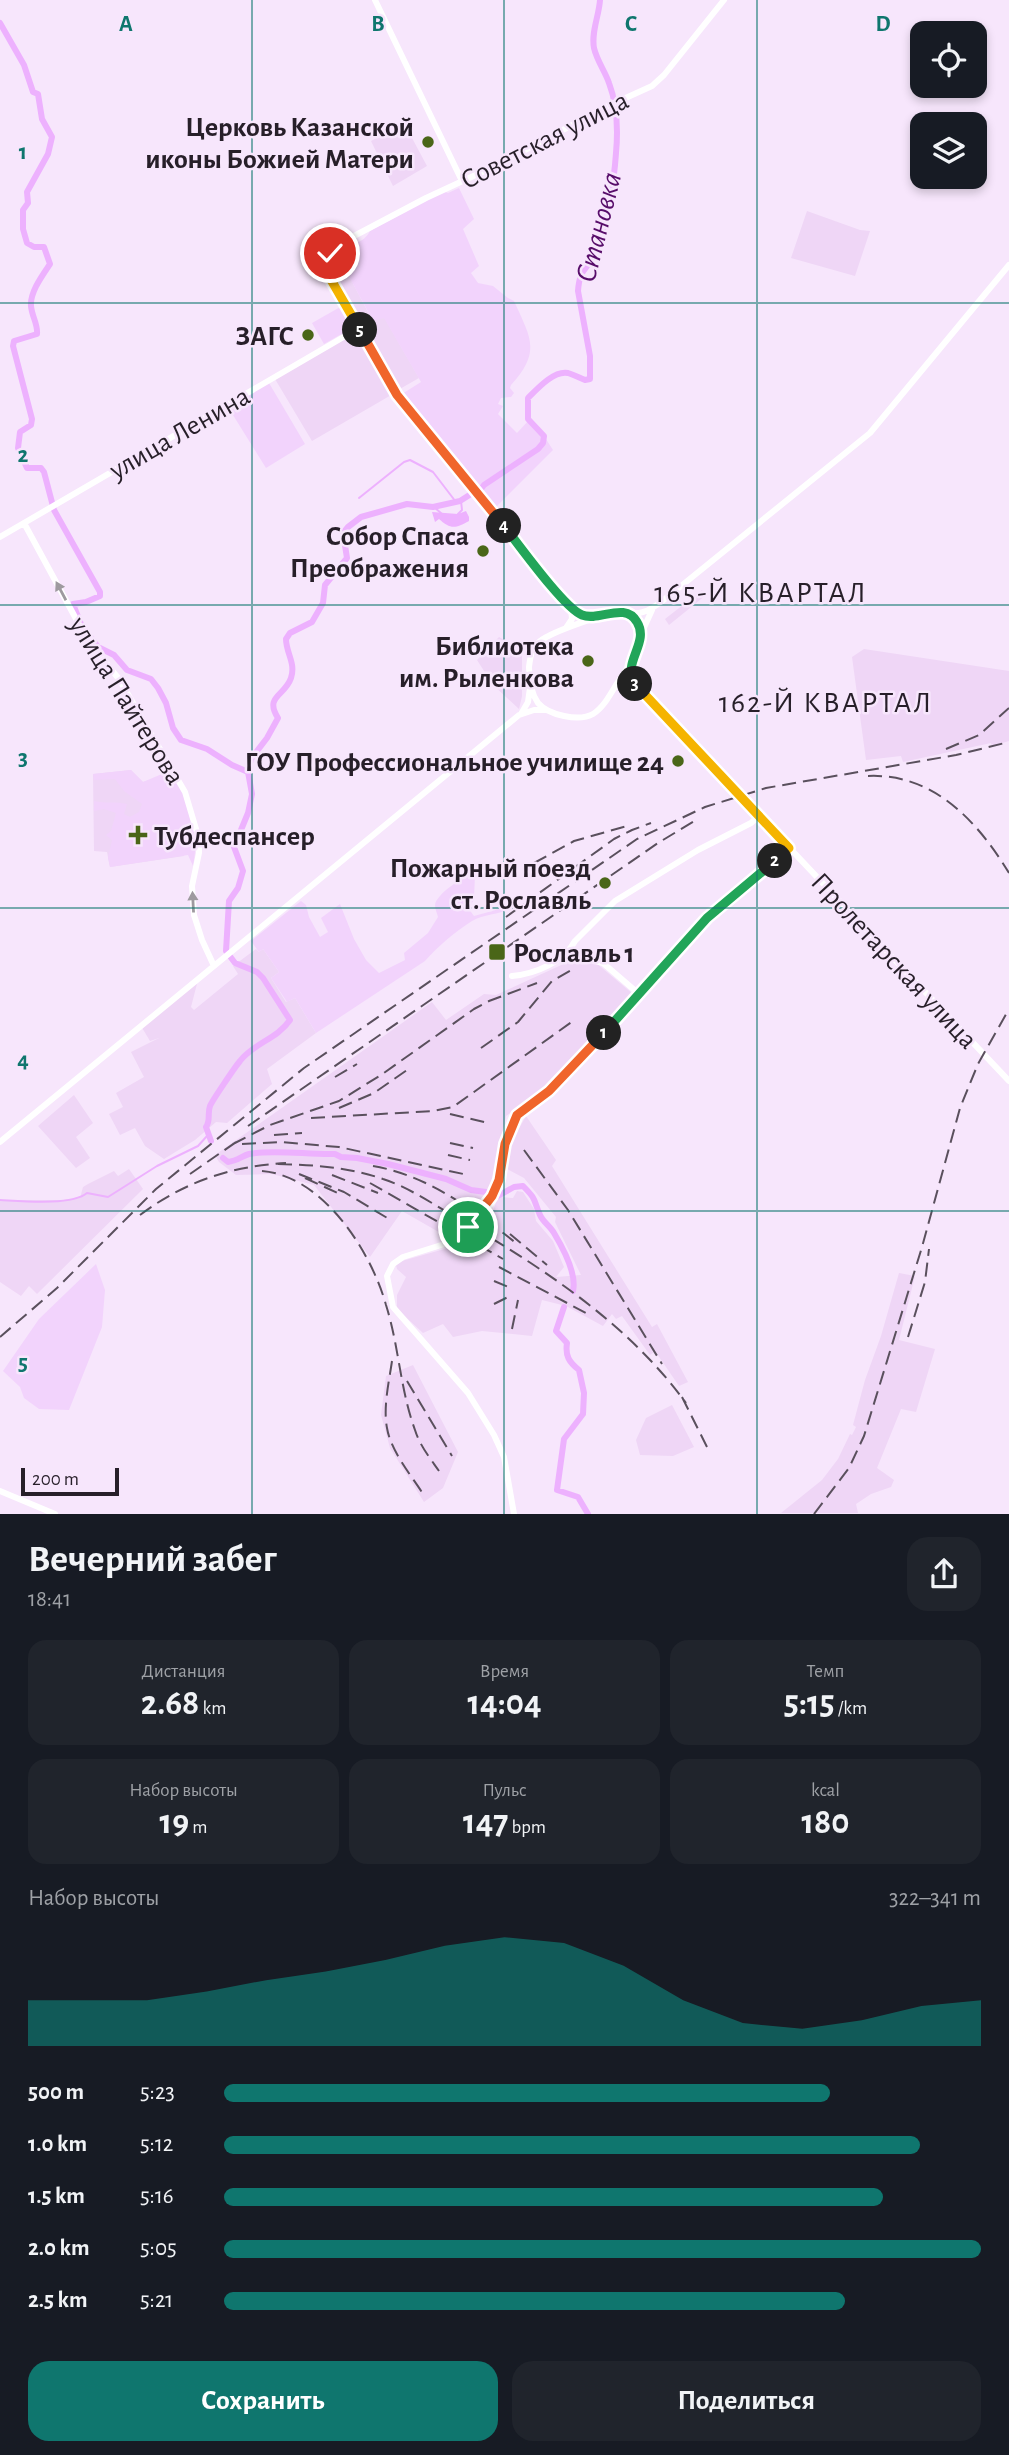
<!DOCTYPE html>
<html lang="ru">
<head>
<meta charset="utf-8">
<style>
	:root { --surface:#171b24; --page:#20242c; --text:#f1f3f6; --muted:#9ea1a6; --accent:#0f766e }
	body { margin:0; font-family:"Alegreya Sans",sans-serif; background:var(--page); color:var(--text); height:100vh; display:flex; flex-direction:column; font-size:26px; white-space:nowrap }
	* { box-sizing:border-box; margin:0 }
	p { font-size:23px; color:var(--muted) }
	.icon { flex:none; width:38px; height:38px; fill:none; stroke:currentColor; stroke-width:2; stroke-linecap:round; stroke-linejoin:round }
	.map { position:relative; height:1514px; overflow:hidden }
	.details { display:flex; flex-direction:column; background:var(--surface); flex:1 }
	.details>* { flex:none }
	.fabs { position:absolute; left:910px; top:21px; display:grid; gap:14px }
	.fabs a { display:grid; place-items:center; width:77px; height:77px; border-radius:14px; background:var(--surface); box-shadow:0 4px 10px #0003; font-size:35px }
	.scale { position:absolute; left:21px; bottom:18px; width:98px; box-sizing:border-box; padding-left:7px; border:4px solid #271f29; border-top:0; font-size:19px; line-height:24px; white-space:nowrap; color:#271f29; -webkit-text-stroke:5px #f7e6fc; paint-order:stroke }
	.pin { position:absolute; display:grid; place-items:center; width:60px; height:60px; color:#fff; margin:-30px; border:4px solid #fff; border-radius:50%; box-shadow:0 2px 7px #0007 }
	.km { position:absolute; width:35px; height:35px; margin:-18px; border-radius:50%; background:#222; color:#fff; font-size:19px; line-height:35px; text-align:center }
	.round { display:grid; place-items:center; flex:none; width:74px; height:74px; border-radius:21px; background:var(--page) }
	.summary { display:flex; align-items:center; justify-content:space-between; height:119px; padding:0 28px }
	h1 { font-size:38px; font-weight:700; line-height:52px }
	.metrics { display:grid; grid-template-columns:repeat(3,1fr); gap:10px; height:119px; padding:7px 28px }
	.metrics div { display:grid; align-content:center; border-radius:18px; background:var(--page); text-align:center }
	.metrics b { font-size:35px; font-weight:700 }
	.metrics small { font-size:19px; font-weight:400 }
	.metrics p { font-size:19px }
	.chart { height:196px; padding:14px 28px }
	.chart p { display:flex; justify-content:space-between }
	.chart svg { width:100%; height:126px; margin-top:7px; fill:var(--accent); opacity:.7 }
	.cta { display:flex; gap:14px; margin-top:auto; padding:14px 28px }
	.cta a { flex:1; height:80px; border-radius:21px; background:var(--accent); color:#fff; font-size:28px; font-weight:700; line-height:80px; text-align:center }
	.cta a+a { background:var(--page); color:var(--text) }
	ul { padding:0 28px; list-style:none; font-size:23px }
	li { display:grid; grid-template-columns:112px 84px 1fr; align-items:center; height:52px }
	li i { height:18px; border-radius:9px; background:var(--accent) }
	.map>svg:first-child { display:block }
</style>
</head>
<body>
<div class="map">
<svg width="1009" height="1514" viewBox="0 0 1009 1514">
	<rect width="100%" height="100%" fill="#f7e6fc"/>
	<path fill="#efd6f6" d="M404,123L427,166L393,186L371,141Z
		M807,211L860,230L870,231L855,276L791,258Z
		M339,263L346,270L372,320L384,317L419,378L398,390L335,275L333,266Z
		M357,332L393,394L312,441L275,379Z
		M702,590L706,595L669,625L665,619Z
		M499,637L522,650V696L519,709L493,685L477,660Z
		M864,649L1009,671V741L992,746L991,743L903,762L901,756L866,760L852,657Z
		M131,770L143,782L156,778L184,856L110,867L107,852L94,851L93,774Z
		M256,949L259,952L263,949L279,972L271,978L286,1002L295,998L316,1033L267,1069L272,1084L227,1123L216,1122L195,1140L164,1159L145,1146L135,1128L120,1135L109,1114L123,1107L116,1093L144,1077L131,1052L159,1038L150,1041L141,1026L198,980L191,1007L194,1010L238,974L233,966Z
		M570,961L595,962L633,994L632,999L545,1088L506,1116L489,1194L451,1239L402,1211L370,1257L314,1185L272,1174L236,1175L219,1162L215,1155L432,1002L446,1020L484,994L496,995Z
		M74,1095L93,1123L76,1137L90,1158L76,1168L38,1126Z
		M526,1116L556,1160L552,1166L652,1327L657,1324L688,1382L679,1386L655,1351L650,1355L622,1316L616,1319L612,1314L603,1326L566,1306L542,1300L532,1336L482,1331L453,1337L443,1324L423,1333L397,1309V1295L406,1277L397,1269L396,1265L402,1261L455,1246L482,1214L490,1219L498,1197L513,1198L517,1191L523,1192L534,1209L536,1221L553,1241L564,1267L556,1277L581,1275L555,1222L556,1217L524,1178L507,1169L508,1148Z
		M129,1169L143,1189L37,1294L29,1286L21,1296L0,1282V1200H63L80,1198L83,1187L88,1184L114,1171L118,1176Z
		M899,1273L915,1276L899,1340L935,1349L916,1412L901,1409L877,1468L894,1480L891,1487L871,1494L856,1504L858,1513H781L822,1480L838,1459L850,1434L852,1435L856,1427L853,1425L865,1380L881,1336Z
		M413,1365L458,1452L443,1488L424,1502L390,1448L381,1415L386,1376Z
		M672,1405L694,1447L673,1456L640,1455L636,1440L646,1418Z"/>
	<path fill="#f2d3fc" d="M459,188L474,219L463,229L479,266L471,273L478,283L493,286L508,298L514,301C530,337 542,351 511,385L510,388L514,393L511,397L501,398L498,404L503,406L498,414L517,433L529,420L544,436L553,450L494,509L402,394L421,382L384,318L373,321L346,271L342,270L339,264L332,266C338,237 360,251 370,231L443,191L448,193Z
		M342,306L354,327L324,344L312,323Z
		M269,383L305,444L266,468L228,407Z
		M131,770L143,782L169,771C190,795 200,835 193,866L188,855L110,867L108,858L112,840L106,835L111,831L116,813L104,809L94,811V801C105,804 115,801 127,804L124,814L130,817L139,812L142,804L124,791L115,779L94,780L93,774Z
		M475,873L474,900L468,908L474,916L514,905C502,916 485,913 472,921C455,932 438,946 425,961L316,1033L295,998L287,1002L271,978L279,972L263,949L259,952L251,941L301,901L306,905L309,917L320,937L328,932L321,918L340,904L354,939L366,960L379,973L405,960L404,953L428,933L438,917C437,913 435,909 435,905C436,894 465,875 475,873Z
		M96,1264L105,1290L102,1327L69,1410L39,1409L24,1398L20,1387L3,1371L39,1319Z"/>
	<path fill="#edb1fe" d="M466,511L469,517V521C455,529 450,529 439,519L435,522L432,512L458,514Z"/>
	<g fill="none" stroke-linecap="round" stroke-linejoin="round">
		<path stroke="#edb1fe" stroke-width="2" d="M359,498L404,462L410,460L433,472L456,502
			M434,507L442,514
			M458,514L462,510L461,501
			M0,1200C20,1201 72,1206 87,1193L108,1197L157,1166L198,1146L207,1136"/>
		<path stroke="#edb1fe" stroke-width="6" d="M0,23L24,65L33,92L38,94L42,119L52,137L48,154L27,192L28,203L23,210V229L27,243L34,247H44L50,264C42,276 30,292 31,306C32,317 38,324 37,334L14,341L13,346L32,419L31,425L20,432L18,448L27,468H41L44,472L54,510L100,592V596L86,602L73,604L81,624L98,647L114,655L127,670L151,679L158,688L166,703L173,728L181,740L207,749L232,765L248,772
			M478,493L484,485L538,449L543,443L544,436L528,419V398C537,389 554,370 568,373C574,375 580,378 585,380L590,379V356L578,291C580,266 587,272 595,253C607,225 614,183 616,153C618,131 617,104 609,83C605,71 597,61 594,48C591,32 599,16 600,0
			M211,1141L206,1127C211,1120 207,1114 210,1106C212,1101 235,1067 240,1061C254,1043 277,1039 290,1020L263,978L257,972L235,963L226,951L229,901L238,888L243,871L234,847L248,813L252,794L248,772L251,759L267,738L278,718C264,696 285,696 291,678C296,663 286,653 286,639L290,633L312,622L323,603L325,585L347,558L343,533L348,527L361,517L407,504L433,507L460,501L471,494
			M223,1158L228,1162C237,1161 242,1156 249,1154C274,1149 309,1155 335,1154L341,1157L357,1158L388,1164L446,1179L471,1190L486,1192
			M496,1197L514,1187L523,1186C537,1200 533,1199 540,1215C543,1222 550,1226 554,1233C563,1248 577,1274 573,1291
			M564,1307L556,1331L567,1343C565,1356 569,1362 579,1370L584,1393L583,1414L564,1439L557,1490L578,1497L588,1514"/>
		<path stroke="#fff" stroke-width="6" d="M375,0L462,181
			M326,269L319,255L333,247
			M24,523L88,641L119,679L185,792L199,839V853L192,886L194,915L202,940L214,966
			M0,537L359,328
			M626,613C658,629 629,666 616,685C610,695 603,708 593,714C579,722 548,715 538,703C531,693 529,679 529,667C530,659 531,649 538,643C547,633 603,614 617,613C626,612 635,615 643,612C654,609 662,601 670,595L870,433L1009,265
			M594,618L582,615L571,608L397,395L329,278L328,261L330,253L337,245L426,198L495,166L608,106L652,86L664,75L724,0
			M566,628L572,619L571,608
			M642,632L652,610
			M631,665V676L637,686L1009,1081
			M521,714L528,702L530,688
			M572,949L577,956L603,963L639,994
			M512,976C535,974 564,962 575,941L615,901L698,850L751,823L759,816
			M0,1142L519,715L534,710H546
			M0,1491L55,1514
			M514,1514L504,1457L494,1435L468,1393L393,1307L387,1276L393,1264L403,1257L454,1241L461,1235L492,1196L499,1179L505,1144L517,1115L549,1091L618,1018L707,918L789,848"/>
		<path stroke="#5a505d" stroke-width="2" stroke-dasharray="14 7" stroke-linecap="butt" d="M946,749L979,735L1009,708
			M868,776C934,773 978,822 1009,873
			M534,863L574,841L627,826
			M506,917L614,839L632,830L651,823
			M481,1048L518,1022L552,981L575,968
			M335,1077L357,1064
			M339,1108L374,1093L410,1068
			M450,1114L488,1123
			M311,1118L433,1111L453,1107L573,1021
			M248,1126L658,843L696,820
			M274,1135L302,1133
			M450,1143L473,1148
			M233,1144L270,1125L339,1101L381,1075L474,1009L489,1001L537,983
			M242,1144L280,1142L339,1147L468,1175
			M524,1150L568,1210L662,1364
			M448,1155L470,1160
			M278,1164C314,1165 349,1167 383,1179C408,1187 431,1203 454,1216C540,1266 627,1322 686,1403
			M373,1166C427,1175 474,1210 516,1243
			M262,1171C323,1176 371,1251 386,1305C399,1346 400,1389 415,1430C420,1446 430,1458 439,1471
			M190,1174L239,1140
			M299,1174L344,1192L389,1219
			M332,1175L378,1193
			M305,1178L342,1195
			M370,1183L503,1259
			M140,1215C184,1182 231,1166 286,1163
			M510,1234L547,1265
			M499,1267L586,1313
			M494,1281L513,1289
			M494,1304L512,1295
			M512,1329L518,1300
			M0,1337L57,1288L156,1189L304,1068L637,839L705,807L766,788L956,755L1009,742
			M908,1337L925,1282L929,1249
			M392,1361C389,1382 383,1407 387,1428C391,1452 412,1476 425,1497
			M407,1381L452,1456
			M682,1397L707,1447
			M814,1514L849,1468L864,1436L922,1247L960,1108L978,1064L1009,1009"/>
	</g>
	<defs><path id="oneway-solid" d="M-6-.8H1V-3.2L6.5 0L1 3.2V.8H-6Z" transform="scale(1.75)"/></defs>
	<g fill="#9e9a9f">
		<use href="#oneway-solid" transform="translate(61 591) rotate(-118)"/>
		<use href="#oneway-solid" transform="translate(193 902) rotate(-93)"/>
	</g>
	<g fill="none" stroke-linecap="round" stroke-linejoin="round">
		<defs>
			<path id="split-1" d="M468,1227L492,1196L499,1180L505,1144L517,1115L549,1091L604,1033"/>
			<path id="split-2" d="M604,1033L707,918L775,861"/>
			<path id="split-3" d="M635,684L789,848L775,861"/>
			<path id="split-4" d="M504,526C519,545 564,608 582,615C599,622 625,601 637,622C650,643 621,663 635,684"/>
			<path id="split-5" d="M360,330L397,395L504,526"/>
			<path id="split-6" d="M330,253L328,270L330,278L360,330"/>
		</defs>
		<use href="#split-1" stroke="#fff" stroke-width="14"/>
		<use href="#split-2" stroke="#fff" stroke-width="14"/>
		<use href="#split-3" stroke="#fff" stroke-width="14"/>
		<use href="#split-4" stroke="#fff" stroke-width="14"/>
		<use href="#split-5" stroke="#fff" stroke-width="14"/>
		<use href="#split-6" stroke="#fff" stroke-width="14"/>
		<use href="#split-1" stroke="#f0652b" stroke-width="9"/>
		<use href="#split-2" stroke="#22a559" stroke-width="9"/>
		<use href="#split-3" stroke="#f5b400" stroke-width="9"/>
		<use href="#split-4" stroke="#22a559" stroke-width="9"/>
		<use href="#split-5" stroke="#f0652b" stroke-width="9"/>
		<use href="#split-6" stroke="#f5b400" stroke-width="9"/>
	</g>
	<path fill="none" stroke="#0f766e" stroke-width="2" stroke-opacity="0.55" d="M252,0V1514M504,0V1514M757,0V1514M0,303H1009M0,605H1009M0,908H1009M0,1211H1009"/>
	<g fill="#4a6618" stroke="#f7e6fc" stroke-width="2.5">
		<circle cx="428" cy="142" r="7"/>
		<circle cx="308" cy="335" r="7"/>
		<circle cx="483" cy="551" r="7"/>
		<circle cx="588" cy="661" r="7"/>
		<circle cx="678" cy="761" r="7"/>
		<path d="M134.5 824.5h7v7h7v7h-7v7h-7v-7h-7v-7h7z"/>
		<circle cx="605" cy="883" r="7"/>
		<rect x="488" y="943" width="18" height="18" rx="3.5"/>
	</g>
	<g text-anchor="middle" stroke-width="5" stroke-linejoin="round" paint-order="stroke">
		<g font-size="28" font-weight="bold" fill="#271f29" stroke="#f7e6fc" text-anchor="end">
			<text x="414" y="136">Церковь Казанской<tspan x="414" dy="32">иконы Божией Матери</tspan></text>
			<text x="294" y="345">ЗАГС</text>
			<text x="469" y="545">Собор Спаса<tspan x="469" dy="32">Преображения</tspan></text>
			<text x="574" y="655">Библиотека<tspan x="574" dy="32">им. Рыленкова</tspan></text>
			<text x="664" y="771">ГОУ Профессиональное училище 24</text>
			<text x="154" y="845" text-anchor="start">Тубдеспансер</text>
			<text x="591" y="877">Пожарный поезд<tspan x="591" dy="32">ст. Рославль</tspan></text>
			<text x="513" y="962" text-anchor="start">Рославль 1</text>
		</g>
		<g font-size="28" fill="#271f29" stroke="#f7e6fc">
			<text transform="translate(544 139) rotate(-27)" y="10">Советская улица</text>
			<text transform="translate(179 432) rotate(-30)" y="10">улица Ленина</text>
			<text transform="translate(128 700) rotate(58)" y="10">улица Пайтерова</text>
			<text transform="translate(895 960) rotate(47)" y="10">Пролетарская улица</text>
		</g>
		<g font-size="30" font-style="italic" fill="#580d6a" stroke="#f7e6fc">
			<text transform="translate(598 227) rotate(-76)" y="10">Становка</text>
		</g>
		<g font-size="30" letter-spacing="2" fill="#271f29" stroke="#f7e6fc">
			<text x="761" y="602">165-Й КВАРТАЛ</text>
			<text x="826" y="712">162-Й КВАРТАЛ</text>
		</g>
	</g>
	<g font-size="23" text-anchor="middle" font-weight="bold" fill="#0f766e" stroke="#f7e6fc" stroke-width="5" stroke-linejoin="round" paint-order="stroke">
		<text x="126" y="31">A</text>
		<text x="378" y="31">B</text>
		<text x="631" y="31">C</text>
		<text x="883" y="31">D</text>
		<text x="23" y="159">1</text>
		<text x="23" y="462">2</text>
		<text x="23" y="765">3</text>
		<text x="23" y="1067">4</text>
		<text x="23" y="1370">5</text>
	</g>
</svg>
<div class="fabs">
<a><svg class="icon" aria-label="locate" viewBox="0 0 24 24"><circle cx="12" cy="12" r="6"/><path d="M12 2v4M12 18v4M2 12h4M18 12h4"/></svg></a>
<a><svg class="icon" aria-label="layers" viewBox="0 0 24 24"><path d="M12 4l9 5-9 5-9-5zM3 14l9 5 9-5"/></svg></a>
</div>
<div class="scale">200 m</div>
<div class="pin" style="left:468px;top:1227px;background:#1e9e55"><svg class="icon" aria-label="arrive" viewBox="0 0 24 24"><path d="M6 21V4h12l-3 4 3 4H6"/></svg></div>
<div class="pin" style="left:330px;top:253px;background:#d93025"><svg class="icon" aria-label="check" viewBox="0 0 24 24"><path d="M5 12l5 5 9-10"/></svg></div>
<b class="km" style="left:604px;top:1033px">1</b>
<b class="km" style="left:775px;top:861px">2</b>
<b class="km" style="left:635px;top:684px">3</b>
<b class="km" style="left:504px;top:526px">4</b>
<b class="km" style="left:360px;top:330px">5</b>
</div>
<section class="details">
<div class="summary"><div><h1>Вечерний забег</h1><p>18:41</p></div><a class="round"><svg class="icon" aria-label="share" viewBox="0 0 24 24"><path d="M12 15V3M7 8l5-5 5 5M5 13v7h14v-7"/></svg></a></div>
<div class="metrics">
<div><p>Дистанция</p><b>2.68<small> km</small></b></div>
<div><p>Время</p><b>14:04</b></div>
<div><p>Темп</p><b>5:15<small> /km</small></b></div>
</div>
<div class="metrics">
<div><p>Набор высоты</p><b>19<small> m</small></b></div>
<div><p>Пульс</p><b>147<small> bpm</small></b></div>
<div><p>kcal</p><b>180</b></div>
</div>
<div class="chart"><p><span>Набор высоты</span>322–341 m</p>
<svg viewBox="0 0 160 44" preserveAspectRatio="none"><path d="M0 44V28L10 28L20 28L30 25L40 21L50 18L60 14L70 9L80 6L90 8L100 16L110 28L120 36L130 38L140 35L150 30L160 28V44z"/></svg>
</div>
<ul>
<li><b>500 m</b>5:23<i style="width:80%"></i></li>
<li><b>1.0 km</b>5:12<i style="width:92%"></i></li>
<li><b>1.5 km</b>5:16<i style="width:87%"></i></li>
<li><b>2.0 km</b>5:05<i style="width:100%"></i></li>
<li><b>2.5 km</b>5:21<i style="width:82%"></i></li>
</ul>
<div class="cta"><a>Сохранить</a><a>Поделиться</a></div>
</section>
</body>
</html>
